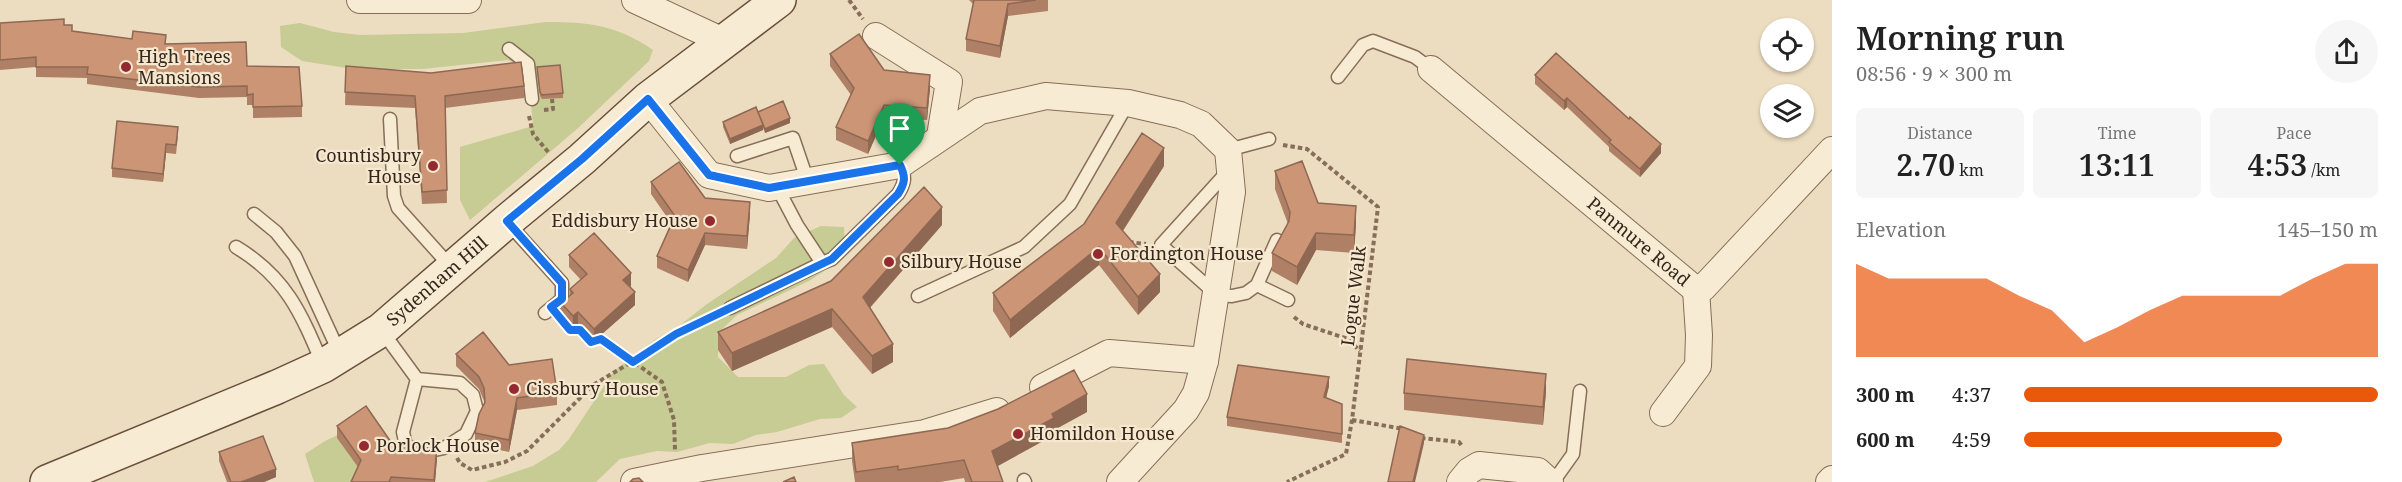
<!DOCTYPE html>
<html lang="en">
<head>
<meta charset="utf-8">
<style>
	:root { --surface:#fff; --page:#f6f6f6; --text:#222; --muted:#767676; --accent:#ea580c }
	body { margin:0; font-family:"Noto Serif",serif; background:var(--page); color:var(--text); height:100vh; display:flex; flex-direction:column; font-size:22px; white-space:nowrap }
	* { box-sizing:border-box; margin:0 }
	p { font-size:20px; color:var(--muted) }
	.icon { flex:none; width:33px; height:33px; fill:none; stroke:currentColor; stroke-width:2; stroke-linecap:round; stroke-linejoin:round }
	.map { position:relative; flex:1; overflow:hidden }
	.side { display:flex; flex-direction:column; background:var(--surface); width:570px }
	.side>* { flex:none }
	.buttons { position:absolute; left:1760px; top:18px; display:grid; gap:12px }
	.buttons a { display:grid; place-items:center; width:54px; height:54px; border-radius:50%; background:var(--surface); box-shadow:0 2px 4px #0004; font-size:30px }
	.pin { position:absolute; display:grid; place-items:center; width:51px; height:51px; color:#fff; margin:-62px -26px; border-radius:50% 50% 50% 0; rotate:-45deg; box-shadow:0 0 6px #0007 }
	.pin .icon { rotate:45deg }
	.round { display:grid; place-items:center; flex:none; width:63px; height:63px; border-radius:32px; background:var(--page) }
	.summary { display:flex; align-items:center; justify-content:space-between; height:102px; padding:0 24px }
	h1 { font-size:33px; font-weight:600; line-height:45px }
	.metrics { display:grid; grid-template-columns:repeat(3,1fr); gap:9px; height:102px; padding:6px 24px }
	.metrics div { display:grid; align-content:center; border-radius:9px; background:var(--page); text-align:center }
	.metrics b { font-size:30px; font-weight:600 }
	.metrics small { font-size:16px; font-weight:400 }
	.metrics p { font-size:16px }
	.chart { height:168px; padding:12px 24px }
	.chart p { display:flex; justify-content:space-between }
	.chart svg { width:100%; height:108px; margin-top:6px; fill:var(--accent); opacity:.7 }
	ul { padding:0 24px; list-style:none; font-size:20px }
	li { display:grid; grid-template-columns:96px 72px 1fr; align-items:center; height:45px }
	li i { height:15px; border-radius:8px; background:var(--accent) }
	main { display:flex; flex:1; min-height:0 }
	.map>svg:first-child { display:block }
</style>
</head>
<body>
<main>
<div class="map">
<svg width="1832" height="482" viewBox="0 0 1832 482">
	<rect width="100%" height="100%" fill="#edddc0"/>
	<path fill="#c7cb94" d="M546,22C589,22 617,25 653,50L649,61L577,129L470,220L460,200V147L533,126L528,70L508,60L423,69H353L302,61L281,47L280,26L300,23L334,32L360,35L463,33Z
		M821,226L844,227L845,250L829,268L809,281L737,315L719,332L718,357L738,377H786L809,365L824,364L844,395L857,407L841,418L820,419L777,432L756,435L733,444L710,443L677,452L657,451L620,459L596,482H485L533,466L559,450L569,439L614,371L654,340L679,326L707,304L776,258L794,238Z
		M346,431L386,434L393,446L430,482H314L305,454L325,441Z"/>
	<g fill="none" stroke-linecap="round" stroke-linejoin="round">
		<defs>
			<path id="lane" d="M509,49L528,64L532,99
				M1338,77L1363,45L1373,41L1415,57L1431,69
				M390,119L394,196L398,208L451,267
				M1228,150L1269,139
				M737,156L793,138L808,182
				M1228,171L1161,245L1217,295L1232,296L1246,293L1257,285L1277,240
				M777,187L797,225L822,263L832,259L898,194C905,183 906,177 900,165
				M254,214L276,232L295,256L340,354
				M508,223L562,283V299L545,313
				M236,247C286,277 301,313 323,365
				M1257,285L1288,300
				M918,296L1024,247L1070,204L1128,103
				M730,308L822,263
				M382,331L417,379L460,383L473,395L477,411L466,434L444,448L425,452L406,446L403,432L417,379
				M1024,480L1025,482
				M1553,482L1573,454L1580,391"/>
			<g id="street">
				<path d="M360,0H468"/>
				<path d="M635,0L723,41"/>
				<path d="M876,36L949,82L940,136"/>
				<path id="s1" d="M1431,69L1696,290L1703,288L1832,150"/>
				<path d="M648,99L709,175L769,188L900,165L980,111L1046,96L1128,103L1180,115L1201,124L1228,150L1232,192L1205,361L1196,393L1186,410L1120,482"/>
				<path d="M1043,387L1109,353L1205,361"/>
				<path d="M1663,413L1698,366L1699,335L1696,290"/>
				<path d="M634,482L702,468L925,433L997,411"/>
				<path d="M1460,482L1469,471L1479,465L1538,471L1550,482"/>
				<path d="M1829,482L1832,479"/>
			</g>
			<g id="secondary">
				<path id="s2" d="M47,482L277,387L323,366L381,330L507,221L582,159L648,99L779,0"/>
			</g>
		</defs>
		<use href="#lane" stroke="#866e58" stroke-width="15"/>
		<use href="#street" stroke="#866e58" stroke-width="28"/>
		<use href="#secondary" stroke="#674f3b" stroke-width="36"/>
		<path stroke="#866e58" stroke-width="4" stroke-dasharray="4.5 3" stroke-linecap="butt" d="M849,0L863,19
			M544,110L553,109L552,99
			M529,116L533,134L549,153
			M1283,145L1307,149L1378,207L1352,420L1346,454L1287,482
			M1129,242L1146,244
			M1294,317L1303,324L1348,339L1360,351
			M563,321L570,330H580L591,342L601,339L662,382L674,420L675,450
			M1352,420L1404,429
			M1421,438L1459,442L1462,446
			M457,458L460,463L472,470L505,462L527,451L593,385L677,335L715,315"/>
		<use href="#lane" stroke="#f8ebd3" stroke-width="12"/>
		<use href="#street" stroke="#f8ebd3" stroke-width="26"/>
		<use href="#secondary" stroke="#f8ebd3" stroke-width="33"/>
	</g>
	<path fill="#af8065" d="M969,0H1048V11L1008,16L1000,58L966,51V39L973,4Z
		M0,23L64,25L72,31L166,44L247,66L302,106V117L253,118V105H247V97L199,98L87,84V78L36,77V67L0,70Z
		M830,54L884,70L930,88L927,120L884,117L868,154L836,140V127L851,95L830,66Z
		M346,66L524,86V98L445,108L447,203L422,204L415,108L345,105Z
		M537,67L563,93V98L542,99L540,96Z
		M1535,75L1661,153L1640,177L1609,151V147L1567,107L1564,110L1535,84Z
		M723,122L790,123L765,133L763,128V130L730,144L723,127Z
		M178,136L176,154L166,153L163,182L112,177V168Z
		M1164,166L1123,231L1160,292L1138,315L1099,265L1010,338L993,311V293Z
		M1275,171L1318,203L1356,224L1354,253L1316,250L1297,285L1272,271V253L1288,224L1275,189Z
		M651,182L705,198L750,214L747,249L705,245L688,282L657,268V256L671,223L651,194Z
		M942,225L870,308L893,362L872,374L832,327L732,371L718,350V332L831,281Z
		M569,255L631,286L630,287L635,305L594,341L578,324L573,329L561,316V303L570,295V289L581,280L569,267Z
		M456,354L509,365L557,392V405L517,410L509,452L475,445V433L484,403V401L479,389L456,366Z
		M1329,386L1326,398L1342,404V443L1227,426V417Z
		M1546,392L1543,425L1404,410V393Z
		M1087,412L1054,430V435L998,466L1003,482H965L964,478L940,482H855L852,461V443Z
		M337,426L391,442L437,458L435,482H351L358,467L337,438Z
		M219,452L276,477L264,482H227L219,461Z"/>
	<path fill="#8e6853" d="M1008,4V16L1000,58V46Z
		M930,75V88L927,120V108Z
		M1567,98V107L1564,110V101Z
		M884,105V117L868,154V141Z
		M790,118V123L765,133V129Z
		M763,125V130L730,144V139Z
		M166,144V153L163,182V174Z
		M1661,144V153L1640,177V169Z
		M1164,148V166L1116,241V223Z
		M750,202V214L747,249V236Z
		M1356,206V224L1354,253V235Z
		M942,207V225L863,315V297Z
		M705,233V245L688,282V270Z
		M1316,233V250L1297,285V267Z
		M1099,247V265L1010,338V320Z
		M631,273V286L623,292V280Z
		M1160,274V292L1138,315V297Z
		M635,292V305L594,341V329Z
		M832,309V327L732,371V353Z
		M578,312V324L573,329V316Z
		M893,344V362L872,374V356Z
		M1546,374V392L1543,425V407Z
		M1329,377V386L1324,406V397Z
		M1087,394V412L1054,430V435L992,469V451L1052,414Z
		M517,398V410L509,452V440Z
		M1424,435V443L1415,482H1413Z
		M437,446V458L435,482H434Z
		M276,469V477L264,482H241Z"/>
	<path fill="#cb9576" stroke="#8e6853" stroke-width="1.5" d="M974,0H1036L1008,4L1000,46L966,39Z
		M64,19V25H72V31L132,39L133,31L166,35L165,44L246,42L247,66L299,67L302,106L253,107V94L247,95V86L199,87L87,74L88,67H36V57L0,60V23Z
		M859,34L884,70L930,75L927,108L884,105L868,141L836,127L854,88L830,54Z
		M1556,53L1629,119L1630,117L1661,144L1640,169L1609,142L1611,140L1567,98L1564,101L1535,75Z
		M521,62L524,86L445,96L447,190L422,192L415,96L345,92L346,66L431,73Z
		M560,65L563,93L542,95L540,92L537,67Z
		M783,101L790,118L765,129L758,112Z
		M756,107L763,125L730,139L723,122Z
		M117,121L178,127L176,145L166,144L163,174L112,168Z
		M1142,133L1164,148L1116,223L1160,274L1138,297L1099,247L1010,320L993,293L1084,224Z
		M1302,161L1318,203L1356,206L1354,235L1316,233L1297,267L1272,253L1289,221L1290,212L1275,171Z
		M679,162L705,198L750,202L747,236L705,233L688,270L657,256L675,216L651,182Z
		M924,187L942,207L863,297L893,344L872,356L832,309L732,353L718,332L831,281Z
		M594,233L631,273L623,280L635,292L594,329L578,312L573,316L561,303L573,293L570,289L587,274L569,255Z
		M483,332L509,365L552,359L557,392L517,398L509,440L475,433L479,414L485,402L484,388L479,377L456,354Z
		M1407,359L1546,374L1543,407L1404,393Z
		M1238,365L1329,377L1324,397L1342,404V434L1227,417Z
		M1074,370L1087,394L1052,414L1054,418L992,451L1003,482H972L964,460L898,470V466L856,472L852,443L948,428L998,409Z
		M366,406L391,442L423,448L437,446L434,480L391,477L389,482H351L361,460L337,426Z
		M1400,426L1424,435L1413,482H1388Z
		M263,436L276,469L241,482H231L219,452Z
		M794,477L796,482H783Z
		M639,478L643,482H630L633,479Z"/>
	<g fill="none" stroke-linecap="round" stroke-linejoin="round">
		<defs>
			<path id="route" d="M648,99L709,175L769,188L900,165C906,177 905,183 898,194L832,259L676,334L633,362L601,339L591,342L580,330H570L551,307L562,299V283L507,221L582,159Z"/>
		</defs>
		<use href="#route" stroke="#fff" stroke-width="12"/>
		<use href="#route" stroke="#1a73e8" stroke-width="8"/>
	</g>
	<g fill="#94292f" stroke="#f5e8cf" stroke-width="2">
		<circle cx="126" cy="67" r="6"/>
		<circle cx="433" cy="166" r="6"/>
		<circle cx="710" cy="221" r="6"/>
		<circle cx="1098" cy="254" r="6"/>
		<circle cx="889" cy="262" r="6"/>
		<circle cx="514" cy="389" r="6"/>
		<circle cx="1018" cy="434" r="6"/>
		<circle cx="364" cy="446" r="6"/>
	</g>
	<g text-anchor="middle" stroke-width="4.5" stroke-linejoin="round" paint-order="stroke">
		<g font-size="18" fill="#35271c" stroke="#f5e8cf" text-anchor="start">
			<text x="138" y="63">High Trees<tspan x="138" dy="21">Mansions</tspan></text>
			<text x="421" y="162" text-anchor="end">Countisbury<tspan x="421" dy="21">House</tspan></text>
			<text x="698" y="227" text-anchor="end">Eddisbury House</text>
			<text x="1110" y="260">Fordington House</text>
			<text x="901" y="268">Silbury House</text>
			<text x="526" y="395">Cissbury House</text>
			<text x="1030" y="440">Homildon House</text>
			<text x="376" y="452">Porlock House</text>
		</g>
		<g font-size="18" fill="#35271c" stroke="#f5e8cf">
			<text dy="6" stroke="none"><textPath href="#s1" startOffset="270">Panmure Road</textPath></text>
			<text dy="6" stroke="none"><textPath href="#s2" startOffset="442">Sydenham Hill</textPath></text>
			<text transform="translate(1354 296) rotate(-83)" y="6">Logue Walk</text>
		</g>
	</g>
</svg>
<div class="buttons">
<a><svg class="icon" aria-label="locate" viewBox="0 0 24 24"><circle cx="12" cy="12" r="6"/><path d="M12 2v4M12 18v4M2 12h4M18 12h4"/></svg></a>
<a><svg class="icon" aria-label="layers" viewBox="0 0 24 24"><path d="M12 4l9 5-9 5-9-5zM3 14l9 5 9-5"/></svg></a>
</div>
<div class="pin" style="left:900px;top:165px;background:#1e9e55"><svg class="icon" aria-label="arrive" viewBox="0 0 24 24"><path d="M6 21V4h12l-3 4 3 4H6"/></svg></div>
</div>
<section class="side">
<div class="summary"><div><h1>Morning run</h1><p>08:56 · 9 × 300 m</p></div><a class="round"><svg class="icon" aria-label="share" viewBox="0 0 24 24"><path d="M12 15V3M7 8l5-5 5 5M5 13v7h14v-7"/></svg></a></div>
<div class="metrics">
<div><p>Distance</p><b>2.70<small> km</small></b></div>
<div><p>Time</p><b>13:11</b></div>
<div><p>Pace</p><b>4:53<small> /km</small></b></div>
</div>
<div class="chart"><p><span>Elevation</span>145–150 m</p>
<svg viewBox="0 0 160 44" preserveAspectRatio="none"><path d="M0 44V6L10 12L20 12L30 12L40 12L50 19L60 25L70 38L80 32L90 25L100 19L110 19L120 19L130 19L140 12L150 6L160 6V44z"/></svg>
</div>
<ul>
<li><b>300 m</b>4:37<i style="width:100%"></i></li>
<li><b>600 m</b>4:59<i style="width:73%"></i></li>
</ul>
</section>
</main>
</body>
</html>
